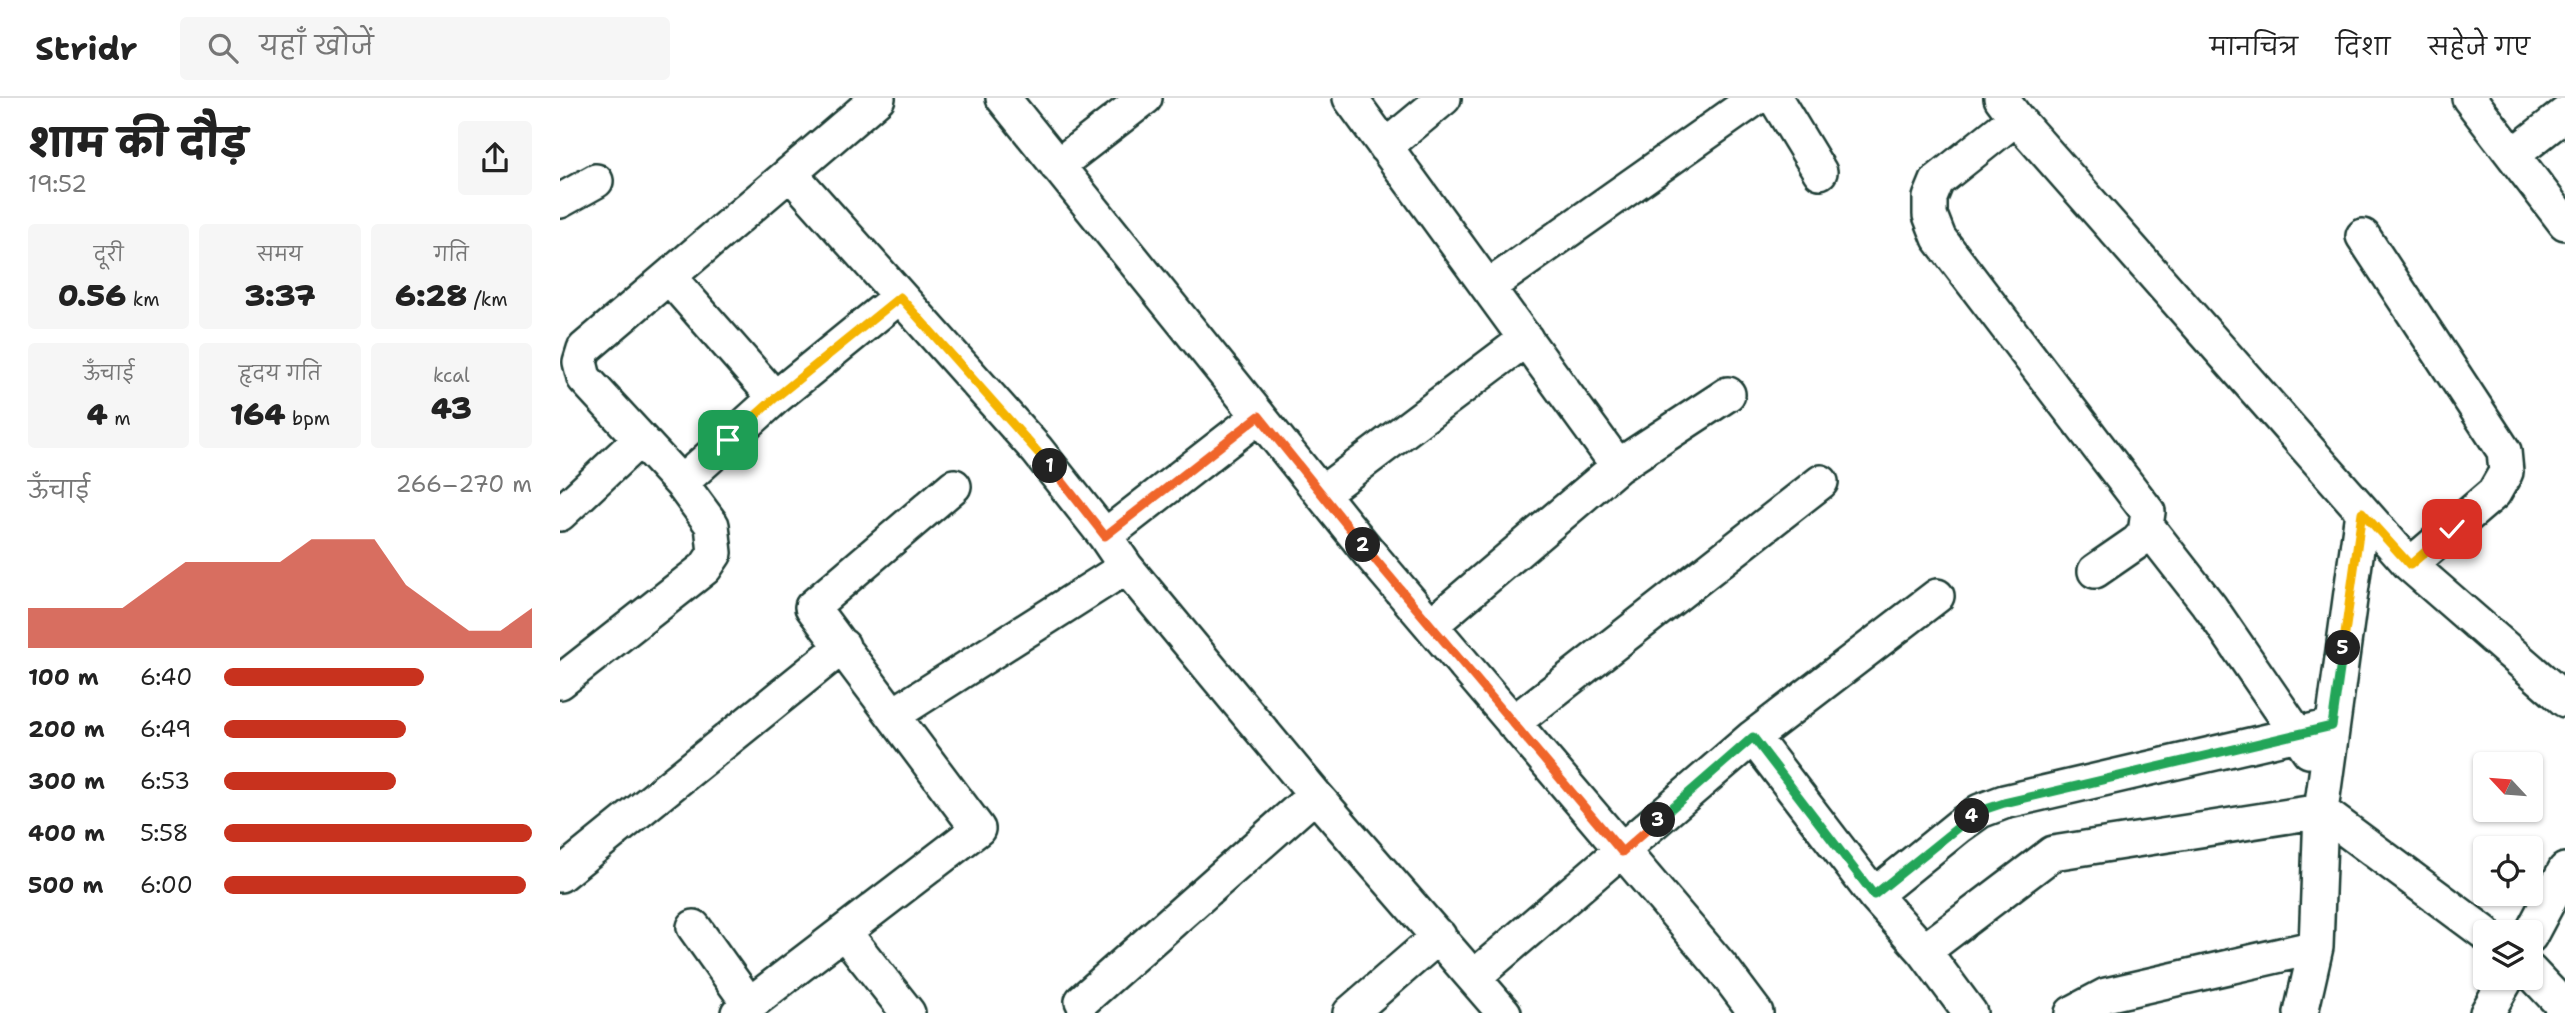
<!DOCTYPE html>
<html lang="hi">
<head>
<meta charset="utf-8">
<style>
	:root { --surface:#fff; --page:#f6f6f6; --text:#222; --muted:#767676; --line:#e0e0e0; --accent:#c8321e }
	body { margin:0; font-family:"Shantell Sans","Playpen Sans Deva",sans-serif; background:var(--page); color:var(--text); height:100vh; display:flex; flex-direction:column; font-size:26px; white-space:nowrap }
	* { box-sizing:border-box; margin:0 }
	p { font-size:23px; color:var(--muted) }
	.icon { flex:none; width:38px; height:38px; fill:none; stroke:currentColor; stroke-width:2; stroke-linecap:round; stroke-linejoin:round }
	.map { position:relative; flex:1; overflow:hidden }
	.details { display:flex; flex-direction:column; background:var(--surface); width:560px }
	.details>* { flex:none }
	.needle { width:46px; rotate:296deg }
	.fabs { position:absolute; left:1913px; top:654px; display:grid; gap:14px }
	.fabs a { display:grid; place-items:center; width:70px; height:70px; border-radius:7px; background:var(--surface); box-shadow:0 2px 5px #0004; font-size:35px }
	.pin { position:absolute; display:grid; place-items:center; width:60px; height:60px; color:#fff; margin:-30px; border-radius:14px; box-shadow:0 4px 10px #0006 }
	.km { position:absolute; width:35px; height:35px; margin:-18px; border-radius:50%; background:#222; color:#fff; font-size:19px; line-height:35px; text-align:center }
	.round { display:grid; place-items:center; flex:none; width:74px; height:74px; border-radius:7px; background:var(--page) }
	.summary { display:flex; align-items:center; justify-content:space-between; height:119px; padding:0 28px }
	h1 { font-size:38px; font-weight:800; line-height:52px }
	.figures { display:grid; grid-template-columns:repeat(3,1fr); gap:10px; height:119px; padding:7px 28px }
	.figures div { display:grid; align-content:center; border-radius:7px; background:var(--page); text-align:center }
	.figures b { font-size:30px; font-weight:800 }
	.figures small { font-size:19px; font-weight:400 }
	.figures p { font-size:19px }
	.chart { height:196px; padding:14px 28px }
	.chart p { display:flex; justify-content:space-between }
	.chart svg { width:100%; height:126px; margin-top:7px; fill:var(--accent); opacity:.7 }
	ul { padding:0 28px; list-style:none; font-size:23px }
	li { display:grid; grid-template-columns:112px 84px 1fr; align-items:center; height:52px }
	li i { height:18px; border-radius:9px; background:var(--accent) }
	header { display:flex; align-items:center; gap:42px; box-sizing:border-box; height:98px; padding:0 35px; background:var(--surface); border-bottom:2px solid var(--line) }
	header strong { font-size:33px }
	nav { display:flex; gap:38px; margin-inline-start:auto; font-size:24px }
	.search { width:490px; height:63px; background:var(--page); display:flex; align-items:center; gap:18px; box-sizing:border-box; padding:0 24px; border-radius:7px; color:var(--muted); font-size:26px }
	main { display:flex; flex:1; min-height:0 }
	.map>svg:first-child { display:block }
</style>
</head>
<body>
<header>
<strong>Stridr</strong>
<div class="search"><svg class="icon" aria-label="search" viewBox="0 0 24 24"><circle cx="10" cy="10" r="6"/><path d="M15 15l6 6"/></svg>यहाँ खोजें</div>
<nav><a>मानचित्र</a><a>दिशा</a><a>सहेजे गए</a></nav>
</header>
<main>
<section class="details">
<div class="summary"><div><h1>शाम की दौड़</h1><p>19:52</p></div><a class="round"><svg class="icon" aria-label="share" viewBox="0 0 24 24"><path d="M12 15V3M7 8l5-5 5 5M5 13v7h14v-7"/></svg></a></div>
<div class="figures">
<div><p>दूरी</p><b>0.56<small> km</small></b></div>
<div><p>समय</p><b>3:37</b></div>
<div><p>गति</p><b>6:28<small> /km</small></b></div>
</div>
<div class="figures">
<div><p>ऊँचाई</p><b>4<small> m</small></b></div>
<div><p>हृदय गति</p><b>164<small> bpm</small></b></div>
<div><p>kcal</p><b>43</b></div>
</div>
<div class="chart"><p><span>ऊँचाई</span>266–270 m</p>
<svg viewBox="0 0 160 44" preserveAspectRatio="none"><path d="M0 44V30L10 30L20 30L30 30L40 22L50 14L60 14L70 14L80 14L90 6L100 6L110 6L120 22L130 30L140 38L150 38L160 30V44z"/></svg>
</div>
<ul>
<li><b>100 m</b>6:40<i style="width:65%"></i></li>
<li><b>200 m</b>6:49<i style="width:59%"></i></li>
<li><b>300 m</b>6:53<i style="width:56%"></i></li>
<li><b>400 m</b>5:58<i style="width:100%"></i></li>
<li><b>500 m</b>6:00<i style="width:98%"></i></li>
</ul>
</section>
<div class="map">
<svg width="2005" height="915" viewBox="0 0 2005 915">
	<rect width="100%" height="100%" fill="#fff"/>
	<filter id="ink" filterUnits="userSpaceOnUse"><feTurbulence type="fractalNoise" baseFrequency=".0143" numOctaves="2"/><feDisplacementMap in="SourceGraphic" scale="14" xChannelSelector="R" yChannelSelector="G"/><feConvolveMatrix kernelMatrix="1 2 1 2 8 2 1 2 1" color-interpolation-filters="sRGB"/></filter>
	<g filter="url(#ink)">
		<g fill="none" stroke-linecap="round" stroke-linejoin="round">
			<defs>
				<path id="minor" d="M443,0L810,456L1163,871L1196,915
					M790,0L1058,368
					M1215,0L1260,74
					M1441,0L1456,20L1850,467L2005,602
					M1909,0L2005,125
					M1456,20L1377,83L1370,100V117L1379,140L1588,414L1585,435L1577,444L1535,473
					M825,49L884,0
					M1953,57L2005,16
					M497,68L585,0
					M230,75L477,352L545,438L566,469L755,697L944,915
					M0,103L36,83
					M1803,138L1944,353L1946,374L1934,395L1850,467
					M109,179L215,300L339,199
					M928,189L1196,0
					M121,385L215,300
					M762,395L966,241
					M0,416L80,341
					M1587,428L1651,510L1749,653
					M545,438L699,318
					M871,527L1058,368L1168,296
					M0,584L145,470L155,455L152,427L121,385L24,280L20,264L24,251L318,0
					M333,617L566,469
					M953,625L1261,384
					M1193,639L1314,797L1364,853L1410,915
					M0,777L283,548
					M1314,797L1399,728L1420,713L1444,704L1772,628
					M134,829L189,906
					M284,834L348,915
					M1970,838L2005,772
					M1364,853L1493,755L1761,713L1925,835
					M1970,873L2005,910
					M914,879L1193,639L1377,498
					M522,903L755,697
					M178,915L418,731L252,509L394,388
					M790,915L879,838
					M1512,915L1546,897L1756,849
					M1741,915L1756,849L1761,713L1802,414
					M1927,915L1947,880"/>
			</defs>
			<use href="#minor" stroke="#1f3d34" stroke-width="38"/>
			<use href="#minor" stroke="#fff" stroke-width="33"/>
		</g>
	</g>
	<g fill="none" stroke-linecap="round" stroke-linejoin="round" filter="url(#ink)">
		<defs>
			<path id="split-1" d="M168,342L215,300L340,199L490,368"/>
			<path id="split-2" d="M490,368L545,438L699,318L803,447"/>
			<path id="split-3" d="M803,447L1062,754L1098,722"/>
			<path id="split-4" d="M1098,722L1193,639L1314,797L1412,718"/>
			<path id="split-5" d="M1412,718L1420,713L1444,705L1772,628L1783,550"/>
			<path id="split-6" d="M1783,550L1802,414L1850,467L1892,431"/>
		</defs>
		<use href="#split-1" stroke="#fff" stroke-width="14"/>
		<use href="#split-2" stroke="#fff" stroke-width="14"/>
		<use href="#split-3" stroke="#fff" stroke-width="14"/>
		<use href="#split-4" stroke="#fff" stroke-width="14"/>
		<use href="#split-5" stroke="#fff" stroke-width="14"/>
		<use href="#split-6" stroke="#fff" stroke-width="14"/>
		<use href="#split-1" stroke="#f5b400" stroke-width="9"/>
		<use href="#split-2" stroke="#f0652b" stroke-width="9"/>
		<use href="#split-3" stroke="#f0652b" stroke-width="9"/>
		<use href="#split-4" stroke="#22a559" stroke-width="9"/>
		<use href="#split-5" stroke="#22a559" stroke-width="9"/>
		<use href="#split-6" stroke="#f5b400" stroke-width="9"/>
	</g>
</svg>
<div class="fabs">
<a><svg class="needle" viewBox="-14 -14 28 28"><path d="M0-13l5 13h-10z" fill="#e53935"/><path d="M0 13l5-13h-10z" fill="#767676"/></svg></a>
<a><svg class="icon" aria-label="locate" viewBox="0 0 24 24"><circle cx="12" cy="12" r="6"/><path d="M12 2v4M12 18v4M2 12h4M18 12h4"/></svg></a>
<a><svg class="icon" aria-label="layers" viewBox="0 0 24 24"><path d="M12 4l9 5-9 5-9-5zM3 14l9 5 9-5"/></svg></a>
</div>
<div class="pin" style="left:168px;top:342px;background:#1e9e55"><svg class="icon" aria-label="arrive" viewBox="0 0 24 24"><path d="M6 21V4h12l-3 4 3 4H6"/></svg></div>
<div class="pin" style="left:1892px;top:431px;background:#d93025"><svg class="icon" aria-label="check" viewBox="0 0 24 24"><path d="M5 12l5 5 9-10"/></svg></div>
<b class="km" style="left:490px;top:368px">1</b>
<b class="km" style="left:803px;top:447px">2</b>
<b class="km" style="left:1098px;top:722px">3</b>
<b class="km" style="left:1412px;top:718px">4</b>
<b class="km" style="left:1783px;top:550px">5</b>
</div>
</main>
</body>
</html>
